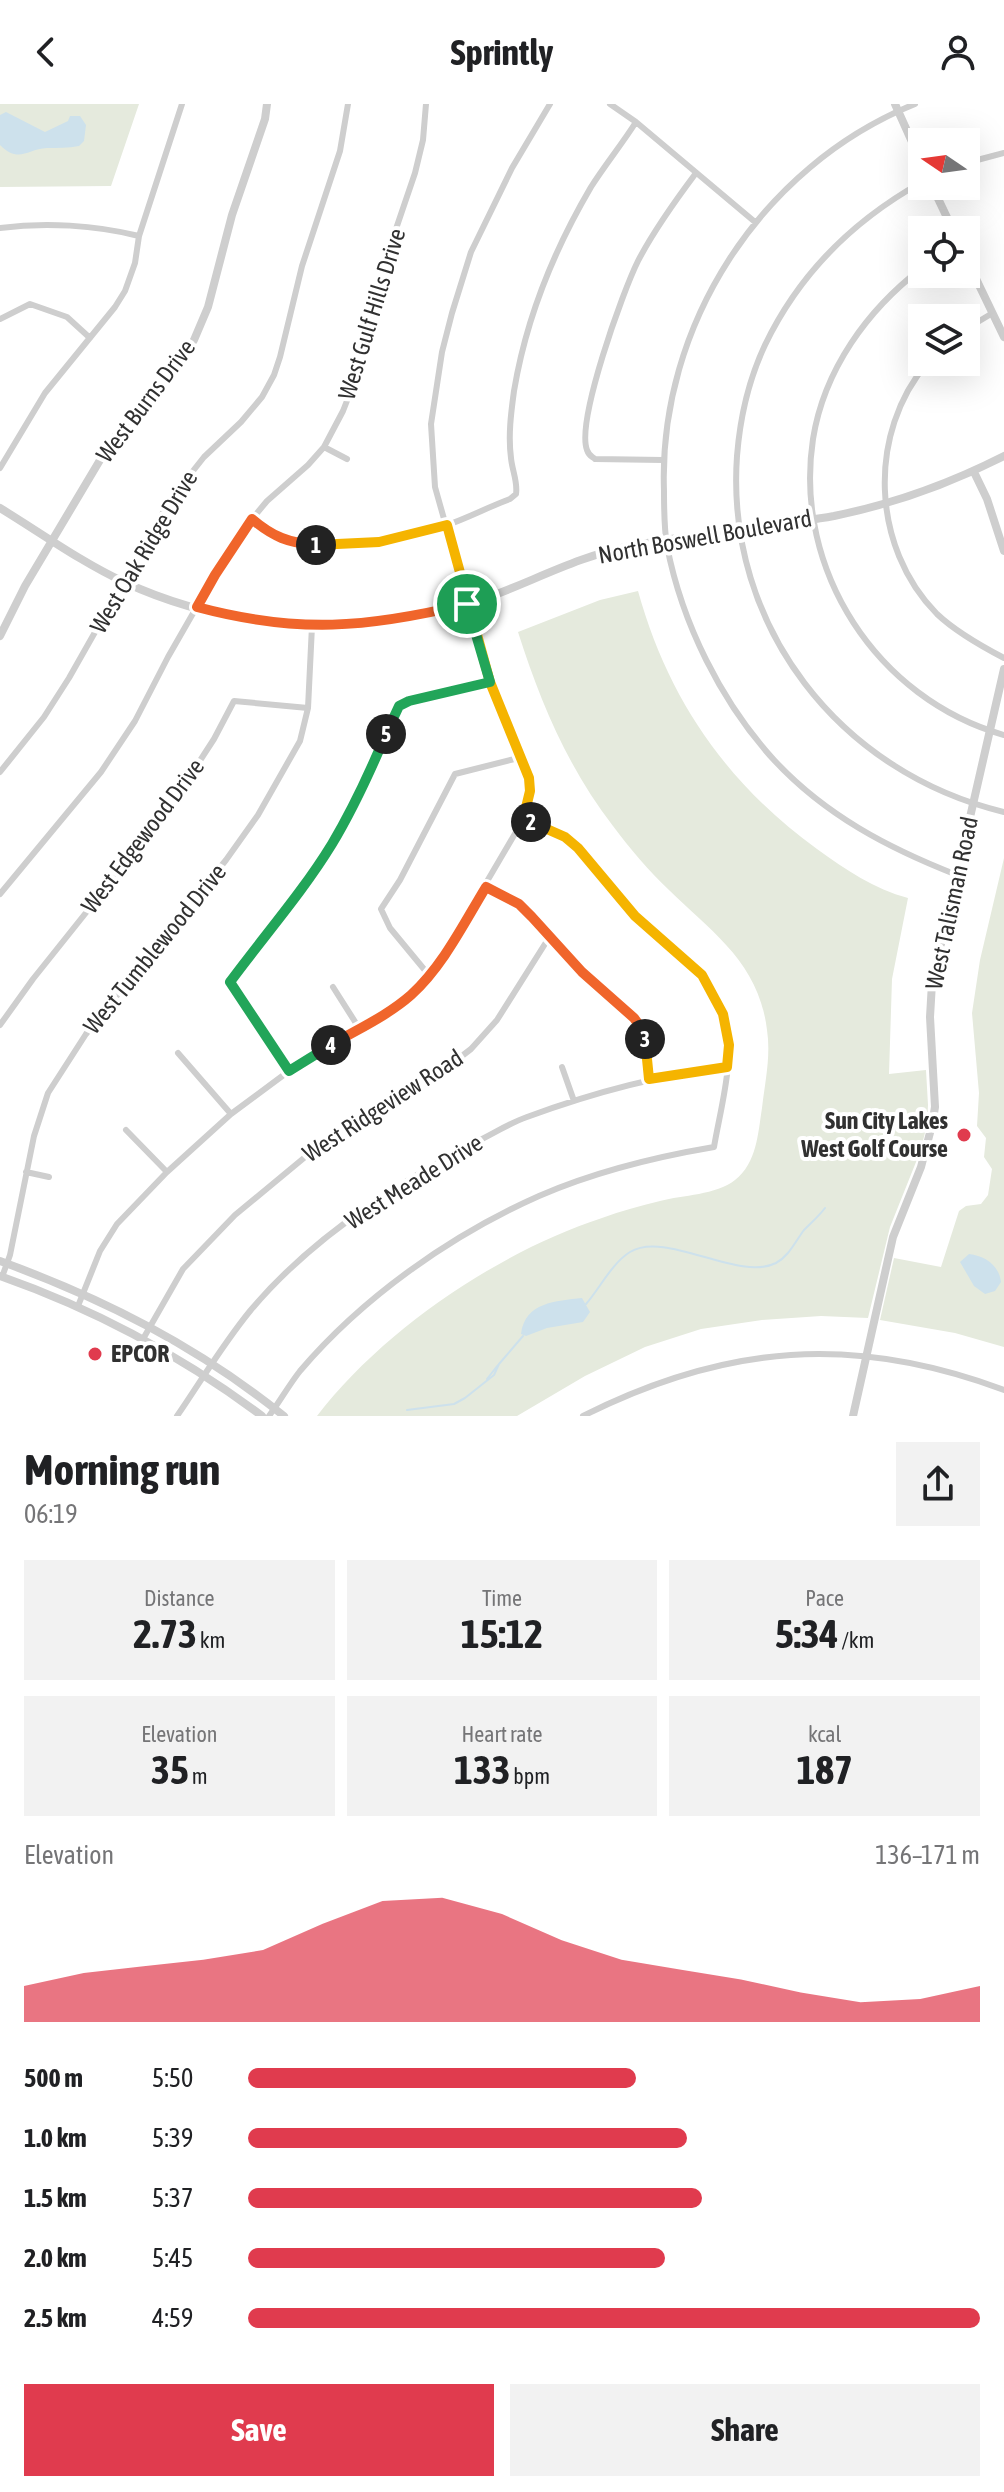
<!DOCTYPE html>
<html lang="en">
<head>
<meta charset="utf-8">
<style>
	:root { --surface:#fff; --page:#f2f2f2; --text:#202124; --muted:#757577; --accent:#e03b4e }
	body { margin:0; font-family:"Asap Condensed",sans-serif; background:var(--page); color:var(--text); height:100vh; display:flex; flex-direction:column; font-size:30px; white-space:nowrap }
	* { box-sizing:border-box; margin:0 }
	p { font-size:26px; color:var(--muted) }
	.icon { flex:none; width:44px; height:44px; fill:none; stroke:currentColor; stroke-width:2; stroke-linecap:round; stroke-linejoin:round }
	.map { position:relative; height:1312px; overflow:hidden }
	.panel { display:flex; flex-direction:column; background:var(--surface); flex:1 }
	.panel>* { flex:none }
	.needle { width:52px; rotate:283deg }
	.controls { position:absolute; left:908px; top:24px; display:grid; gap:16px }
	.controls a { display:grid; place-items:center; width:72px; height:72px; border-radius:0px; background:var(--surface); box-shadow:0 8px 32px #0002; font-size:40px }
	.pin { position:absolute; display:grid; place-items:center; width:68px; height:68px; color:#fff; margin:-34px; border:4px solid #fff; border-radius:50%; box-shadow:0 2px 8px #0007 }
	.km { position:absolute; width:40px; height:40px; margin:-20px; border-radius:50%; background:#222; color:#fff; font-size:22px; line-height:40px; text-align:center }
	.round { display:grid; place-items:center; flex:none; width:84px; height:84px; border-radius:0px; background:var(--page) }
	.overview { display:flex; align-items:center; justify-content:space-between; height:136px; padding:0 24px }
	h1 { font-size:44px; font-weight:700; line-height:60px }
	.figures { display:grid; grid-template-columns:repeat(3,1fr); gap:12px; height:136px; padding:8px 24px }
	.figures div { display:grid; align-content:center; border-radius:0px; background:var(--page); text-align:center }
	.figures b { font-size:40px; font-weight:700 }
	.figures small { font-size:22px; font-weight:400 }
	.figures p { font-size:22px }
	.chart { height:224px; padding:16px 24px }
	.chart p { display:flex; justify-content:space-between }
	.chart svg { width:100%; height:144px; margin-top:8px; fill:var(--accent); opacity:.7 }
	.cta { display:flex; gap:16px; margin-top:auto; padding:16px 24px }
	.cta a { flex:1; height:92px; border-radius:0px; background:var(--accent); color:#fff; font-size:32px; font-weight:700; line-height:92px; text-align:center }
	.cta a+a { background:var(--page); color:var(--text) }
	ul { padding:0 24px; list-style:none; font-size:26px }
	li { display:grid; grid-template-columns:128px 96px 1fr; align-items:center; height:60px }
	li i { height:20px; border-radius:10px; background:var(--accent) }
	header { display:flex; justify-content:space-between; align-items:center; height:104px; padding:0 24px; background:var(--surface); font-size:36px; font-weight:700 }
	.map>svg:first-child { display:block }
</style>
</head>
<body>
<header><svg class="icon" aria-label="back" viewBox="0 0 24 24"><path d="M15 5l-7 7 7 7"/></svg>Sprintly<svg class="icon" aria-label="person" viewBox="0 0 24 24"><circle cx="12" cy="8" r="4"/><path d="M4 21q1-7 8-7t8 7"/></svg></header>
<div class="map">
<svg width="1004" height="1312" viewBox="0 0 1004 1312">
	<rect width="100%" height="100%" fill="#fff"/>
	<path fill="#e5eadd" d="M0,0H139L111,82L0,83Z
		M638,487C668,595 727,680 817,745C846,766 874,785 908,794L892,875L889,970L926,966L928,1001L927,1021L920,1048L890,1123L868,1214L821,1212L762,1216L701,1225L645,1243L585,1272L517,1312H317C383,1226 498,1148 602,1114C621,1107 640,1102 660,1097C683,1091 716,1091 735,1076C757,1059 758,1029 762,1004C765,978 771,952 767,926C759,859 713,829 669,786C649,767 630,745 613,722C568,664 540,597 518,528L600,496Z
		M1004,754V1243L955,1229L880,1216L894,1154L941,1163L959,1107L966,1102L981,1100L988,1091L992,1065L984,1053L986,1034L977,1022L979,989L972,909L980,856Z"/>
	<path fill="#cde1ec" d="M6,8L45,28L68,17L70,12H80L86,21L84,37L79,42C68,44 58,44 47,44C27,45 19,60 0,41V11Z
		M969,1150C985,1152 999,1161 1001,1178L995,1187L985,1190L974,1182L960,1158Z
		M582,1194L590,1208L583,1218L547,1224L526,1232L521,1230C525,1198 556,1197 582,1194Z"/>
	<g fill="none" stroke-linecap="round" stroke-linejoin="round">
		<path stroke="#cde1ec" stroke-width="2" d="M586,1200C600,1184 612,1159 630,1148C666,1126 738,1178 776,1159C789,1152 795,1138 804,1126C811,1119 819,1112 825,1104
			M487,1275L498,1261
			M407,1306L454,1300L465,1294L494,1271L499,1260L523,1232"/>
		<path stroke="#cecece" stroke-width="6" d="M610,0L636,18L755,118
			M915,0C761,62 658,222 664,387C664,405 664,424 667,442C682,519 721,598 774,656C825,711 888,744 957,771
			M966,59L1004,49
			M922,78C854,116 799,170 765,241C749,275 740,314 737,352C725,522 840,669 1004,708
			M0,124C45,118 95,121 139,132
			M922,164C867,206 824,266 813,335C793,466 877,595 1004,631
			M0,215L30,200L67,213L90,234
			M966,225L991,210
			M928,258C867,329 871,443 937,510C956,528 981,542 1004,554
			M324,343L347,355
			M663,356L595,355C591,352 589,352 587,346C576,317 623,187 638,157C654,126 675,97 696,69
			M0,364L45,289L115,203L125,187L135,159L139,132L182,0
			M252,415C258,420 264,427 271,431C309,455 405,434 447,421C468,414 488,403 510,395L516,390C518,378 512,366 511,354C508,332 511,309 514,287C526,215 554,146 591,83C605,61 622,40 636,18
			M0,668L44,613L69,574L170,396L204,353L241,318L262,293L274,271L280,253L302,162L340,47L348,0
			M486,783L519,800L582,868L634,914L642,925L647,940L649,975
			M0,790L101,668L135,617L168,553L215,471L252,415L267,397L308,361L324,343L343,307L357,271L382,166L415,69L423,36L426,0
			M428,870L390,824L381,805L400,776L455,670L522,653
			M333,883L359,924
			M0,921L33,875L168,706L214,635L234,597L308,604
			M178,949L231,1010
			M562,963L574,997
			M289,967L230,878C264,832 302,789 332,740C358,696 378,649 399,602L409,597L490,578
			M126,1026L167,1068
			M26,1068L49,1073
			M2,1173L10,1151L34,1032L48,989L86,930L226,756L258,711L300,637L308,604L312,522
			M78,1202L100,1147L117,1120L167,1068L231,1010L289,967L386,910L413,889L445,849L523,716L530,687L529,674L490,578L435,383L431,320L442,248L452,209L471,148L512,64L550,0
			M143,1235L183,1165L235,1111L322,1039L364,1010L445,965L471,945L497,916L550,832
			M177,1312C201,1277 223,1240 250,1207C310,1135 395,1080 478,1037C494,1029 510,1019 527,1013C592,989 658,971 727,963
			M269,1312C280,1297 289,1281 300,1267C363,1193 451,1131 539,1092C594,1068 655,1053 714,1043C721,1001 737,951 723,909C708,864 664,842 633,810C612,788 591,753 568,736C555,726 539,721 523,716
			M583,1312C726,1240 854,1230 1004,1286"/>
		<path stroke="#cecece" stroke-width="8" d="M895,0L922,60
			M932,82L953,126
			M966,154L1004,233
			M974,368L987,395L1004,447
			M0,404C41,429 81,458 124,478C230,527 355,534 466,501C522,484 572,453 631,442C698,428 767,424 834,412C893,400 951,379 1004,352
			M0,532L25,482L109,341L127,317L179,258L194,236L208,203L232,111L265,15L267,0
			M0,1157C104,1195 197,1242 284,1312
			M0,1172C94,1205 182,1252 262,1312
			M853,1312L893,1133L921,1063L932,1021L935,1003L930,913L932,879L1004,565"/>
	</g>
	<g fill="none" stroke-linecap="round" stroke-linejoin="round">
		<defs>
			<path id="split-1" d="M316,441C289,439 273,433 252,415L215,471L197,503C298,530 367,524 467,500"/>
			<path id="split-2" d="M316,441L379,438L447,421L490,578L529,674L530,687L523,716L531,718"/>
			<path id="split-3" d="M531,718L565,733L578,744L635,812L702,871L723,910L729,941L727,963L649,975L645,935"/>
			<path id="split-4" d="M331,941C358,925 387,912 411,891C443,862 464,819 486,783L519,800L532,813L582,868L634,914L642,925L645,935"/>
			<path id="split-5" d="M331,941L289,967L230,878C264,832 302,789 332,740C353,705 370,668 386,630"/>
			<path id="split-6" d="M386,630L399,602L409,597L490,578L467,500"/>
		</defs>
		<use href="#split-1" stroke="#fff" stroke-width="16"/>
		<use href="#split-2" stroke="#fff" stroke-width="16"/>
		<use href="#split-3" stroke="#fff" stroke-width="16"/>
		<use href="#split-4" stroke="#fff" stroke-width="16"/>
		<use href="#split-5" stroke="#fff" stroke-width="16"/>
		<use href="#split-6" stroke="#fff" stroke-width="16"/>
		<use href="#split-1" stroke="#f0652b" stroke-width="10"/>
		<use href="#split-2" stroke="#f5b400" stroke-width="10"/>
		<use href="#split-3" stroke="#f5b400" stroke-width="10"/>
		<use href="#split-4" stroke="#f0652b" stroke-width="10"/>
		<use href="#split-5" stroke="#22a559" stroke-width="10"/>
		<use href="#split-6" stroke="#22a559" stroke-width="10"/>
	</g>
	<g fill="#e03b4e" stroke="#fff" stroke-width="3">
		<circle cx="964" cy="1031" r="8"/>
		<circle cx="95" cy="1250" r="8"/>
	</g>
	<g text-anchor="middle" stroke-width="8" stroke-linejoin="round" paint-order="stroke">
		<g font-size="24" fill="#313131" stroke="#fff">
			<text transform="translate(372 210) rotate(-73)" y="8">West Gulf Hills Drive</text>
			<text transform="translate(146 297) rotate(-53)" y="8">West Burns Drive</text>
			<text transform="translate(705 433) rotate(-10)" y="8">North Boswell Boulevard</text>
			<text transform="translate(144 448) rotate(-59)" y="8">West Oak Ridge Drive</text>
			<text transform="translate(143 732) rotate(-53)" y="8">West Edgewood Drive</text>
			<text transform="translate(952 799) rotate(-78)" y="8">West Talisman Road</text>
			<text transform="translate(155 845) rotate(-51)" y="8">West Tumblewood Drive</text>
			<text transform="translate(383 1002) rotate(-33)" y="8">West Ridgeview Road</text>
			<text transform="translate(414 1078) rotate(-32)" y="8">West Meade Drive</text>
		</g>
		<g font-size="24" font-weight="bold" fill="#313131" stroke="#fff" text-anchor="end">
			<text x="948" y="1025">Sun City Lakes<tspan x="948" dy="28">West Golf Course</tspan></text>
			<text x="111" y="1258" text-anchor="start">EPCOR</text>
		</g>
	</g>
</svg>
<div class="controls">
<a><svg class="needle" viewBox="-14 -14 28 28"><path d="M0-13l5 13h-10z" fill="#e53935"/><path d="M0 13l5-13h-10z" fill="#757577"/></svg></a>
<a><svg class="icon" aria-label="locate" viewBox="0 0 24 24"><circle cx="12" cy="12" r="6"/><path d="M12 2v4M12 18v4M2 12h4M18 12h4"/></svg></a>
<a><svg class="icon" aria-label="layers" viewBox="0 0 24 24"><path d="M12 4l9 5-9 5-9-5zM3 14l9 5 9-5"/></svg></a>
</div>
<div class="pin" style="left:467px;top:500px;background:#1e9e55"><svg class="icon" aria-label="arrive" viewBox="0 0 24 24"><path d="M6 21V4h12l-3 4 3 4H6"/></svg></div>
<b class="km" style="left:316px;top:441px">1</b>
<b class="km" style="left:531px;top:718px">2</b>
<b class="km" style="left:645px;top:935px">3</b>
<b class="km" style="left:331px;top:941px">4</b>
<b class="km" style="left:386px;top:630px">5</b>
</div>
<section class="panel">
<div class="overview"><div><h1>Morning run</h1><p>06:19</p></div><a class="round"><svg class="icon" aria-label="share" viewBox="0 0 24 24"><path d="M12 15V3M7 8l5-5 5 5M5 13v7h14v-7"/></svg></a></div>
<div class="figures">
<div><p>Distance</p><b>2.73<small> km</small></b></div>
<div><p>Time</p><b>15:12</b></div>
<div><p>Pace</p><b>5:34<small> /km</small></b></div>
</div>
<div class="figures">
<div><p>Elevation</p><b>35<small> m</small></b></div>
<div><p>Heart rate</p><b>133<small> bpm</small></b></div>
<div><p>kcal</p><b>187</b></div>
</div>
<div class="chart"><p><span>Elevation</span>136–171 m</p>
<svg viewBox="0 0 160 44" preserveAspectRatio="none"><path d="M0 44V33L10 29L20 27L30 25L40 22L50 14L60 7L70 6L80 11L90 19L100 25L110 28L120 31L130 35L140 38L150 37L160 33V44z"/></svg>
</div>
<ul>
<li><b>500 m</b>5:50<i style="width:53%"></i></li>
<li><b>1.0 km</b>5:39<i style="width:60%"></i></li>
<li><b>1.5 km</b>5:37<i style="width:62%"></i></li>
<li><b>2.0 km</b>5:45<i style="width:57%"></i></li>
<li><b>2.5 km</b>4:59<i style="width:100%"></i></li>
</ul>
<div class="cta"><a>Save</a><a>Share</a></div>
</section>
</body>
</html>
